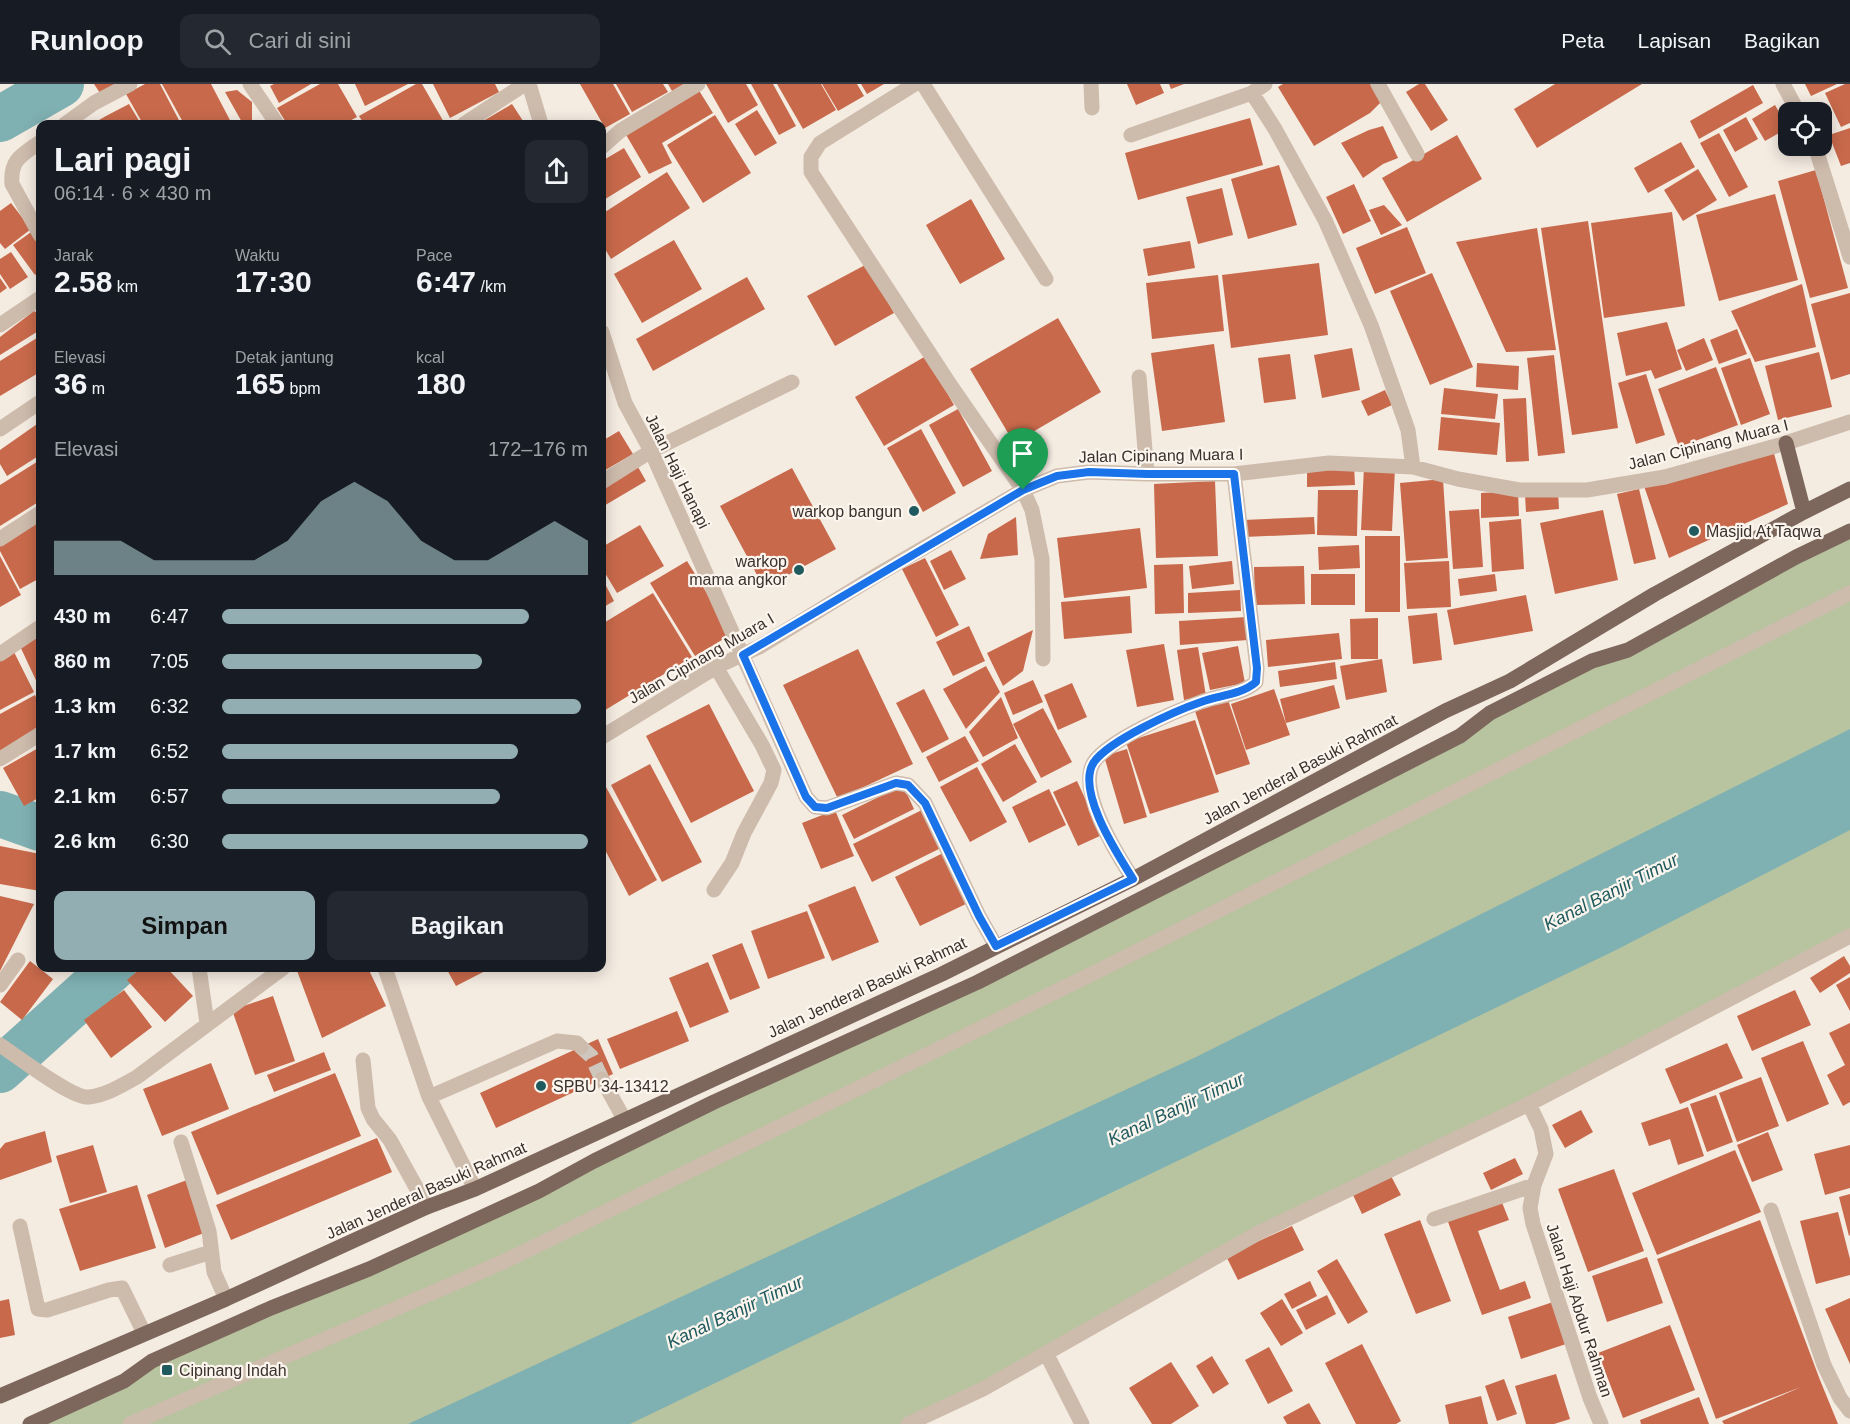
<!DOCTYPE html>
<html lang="id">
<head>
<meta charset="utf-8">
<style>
	:root { --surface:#171b24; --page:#242831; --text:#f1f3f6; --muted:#9ea1a6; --line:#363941; --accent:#92aeb2 }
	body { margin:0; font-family:Helvetica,sans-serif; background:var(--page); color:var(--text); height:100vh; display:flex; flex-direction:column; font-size:22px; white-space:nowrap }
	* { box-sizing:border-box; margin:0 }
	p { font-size:20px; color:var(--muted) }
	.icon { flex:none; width:33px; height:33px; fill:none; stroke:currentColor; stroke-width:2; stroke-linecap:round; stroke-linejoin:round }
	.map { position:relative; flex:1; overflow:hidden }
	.side { position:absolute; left:36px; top:36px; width:570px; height:852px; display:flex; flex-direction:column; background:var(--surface); border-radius:12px; box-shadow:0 3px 15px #0003 }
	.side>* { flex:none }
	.buttons { position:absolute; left:1778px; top:18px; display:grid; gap:12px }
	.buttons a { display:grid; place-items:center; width:54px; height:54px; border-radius:12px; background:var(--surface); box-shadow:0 3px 15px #0003; font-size:30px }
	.pin { position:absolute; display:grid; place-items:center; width:51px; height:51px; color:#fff; margin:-62px -26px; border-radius:50% 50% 50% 0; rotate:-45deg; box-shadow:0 0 6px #0007 }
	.pin .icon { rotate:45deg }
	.round { display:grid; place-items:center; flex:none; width:63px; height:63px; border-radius:12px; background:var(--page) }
	.overview { display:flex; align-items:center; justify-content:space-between; height:102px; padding:0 18px }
	h1 { font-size:33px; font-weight:700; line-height:45px }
	.figures { display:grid; grid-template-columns:repeat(3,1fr); gap:9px; height:102px; padding:6px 18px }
	.figures div { display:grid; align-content:center }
	.figures b { font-size:30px; font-weight:700 }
	.figures small { font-size:16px; font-weight:400 }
	.figures p { font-size:16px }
	.chart { height:168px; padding:12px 18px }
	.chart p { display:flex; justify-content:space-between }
	.chart svg { width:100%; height:108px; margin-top:6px; fill:var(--accent); opacity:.7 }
	.action { display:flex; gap:12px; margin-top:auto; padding:12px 18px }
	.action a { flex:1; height:69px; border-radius:12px; background:var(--accent); color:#111; font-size:24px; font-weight:700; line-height:69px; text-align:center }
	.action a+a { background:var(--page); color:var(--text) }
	ul { padding:0 18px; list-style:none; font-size:20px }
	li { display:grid; grid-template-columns:96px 72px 1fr; align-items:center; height:45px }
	li i { height:15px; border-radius:8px; background:var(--accent) }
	header { display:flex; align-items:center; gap:36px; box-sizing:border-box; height:84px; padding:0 30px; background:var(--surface); border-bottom:2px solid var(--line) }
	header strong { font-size:28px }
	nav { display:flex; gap:33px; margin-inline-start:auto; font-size:21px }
	.search { width:420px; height:54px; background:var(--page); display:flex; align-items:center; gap:15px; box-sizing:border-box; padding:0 21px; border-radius:12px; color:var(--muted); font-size:22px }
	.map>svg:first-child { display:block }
</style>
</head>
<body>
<header>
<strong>Runloop</strong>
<div class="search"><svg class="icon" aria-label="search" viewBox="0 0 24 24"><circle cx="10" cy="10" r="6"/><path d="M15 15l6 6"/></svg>Cari di sini</div>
<nav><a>Peta</a><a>Lapisan</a><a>Bagikan</a></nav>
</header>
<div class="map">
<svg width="1850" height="1340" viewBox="0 0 1850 1340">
	<rect width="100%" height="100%" fill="#f4ebe1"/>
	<path fill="#b8c4a0" d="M1850,447V853L1260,1148L908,1340H30L861,953Z"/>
	<path fill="#7fb0b2" d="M1850,645V746L1612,868L630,1340H408L1196,973Z"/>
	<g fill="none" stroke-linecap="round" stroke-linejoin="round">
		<path stroke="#7fb0b2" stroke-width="46" d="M0,35L61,0
			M0,730L40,744
			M0,986L113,884"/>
	</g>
	<path fill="#c8694b" d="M94,0H115L100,9Z
		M145,0H160L181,40H143L126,10Z
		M162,0H211L232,40H184Z
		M274,0H311L279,19L270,2Z
		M320,0H338L357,33L344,40H287L277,24Z
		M355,0H408L365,22Z
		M416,0H422L445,40H364L359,32Z
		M433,0H495L499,8L450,34Z
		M580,0H613L630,30L605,44Z
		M616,0H663L668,8L632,28Z
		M668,0H684L672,7Z
		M706,0H746L758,21L728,39Z
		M751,0H773L796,42L779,51Z
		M777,0H821L836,26L803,45Z
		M822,0H857L864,12L838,27Z
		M861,0H884L867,10Z
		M1127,0H1160L1164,9L1136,21Z
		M1169,0H1184L1171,5Z
		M1283,0H1370L1383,16L1370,29L1314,62L1278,3Z
		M1419,0H1425L1448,36L1431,47L1406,8Z
		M1555,0H1642L1537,64L1514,25Z
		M1805,0H1837L1811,12Z
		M1845,0H1850V39L1841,43L1825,9Z
		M1753,1L1763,19L1699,55L1690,37Z
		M698,5L713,29L662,59L672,79L649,90L625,49Z
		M237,6L252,18V40H243L225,8Z
		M129,20L141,40H92L106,32Z
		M512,20L525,40H478Z
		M1775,21L1788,44L1765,57L1752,35Z
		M757,26L777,59L755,72L735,40Z
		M715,31L751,89L703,119L667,61Z
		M1746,33L1758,55L1735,68L1723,46Z
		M1250,34L1263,81L1138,116L1125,69Z
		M1383,42L1398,74L1383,80L1363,94L1341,59L1369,46Z
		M1850,44V79L1841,82L1829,51Z
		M1719,49L1748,103L1729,113L1700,59Z
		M1457,51L1482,95L1407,138L1382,94Z
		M1681,58L1695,83L1648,109L1634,84Z
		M624,64L641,93L602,117V77Z
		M1279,81L1297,141L1248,155L1231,95Z
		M1698,85L1717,116L1683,137L1664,106Z
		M1816,86L1848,204L1810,214L1778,97Z
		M667,88L690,124L611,175L602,160V130Z
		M1354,100L1371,137L1343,150L1326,113Z
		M1222,104L1233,151L1198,160L1186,113Z
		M1775,110L1798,196L1719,217L1696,131Z
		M971,115L1005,175L960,200L926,141Z
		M11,119L31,145L5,165L0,159V127Z
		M1384,121L1402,141L1381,151L1369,126Z
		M1672,128L1685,222L1604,234L1591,139Z
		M1588,137L1618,344L1572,351L1541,144Z
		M1407,143L1426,189L1375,210L1356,164Z
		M1537,144L1556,266L1506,268L1456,158Z
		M34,146L40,157V187L35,191L13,161Z
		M674,156L702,205L642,239L614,190Z
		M1190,157L1195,184L1148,192L1143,165Z
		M11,168L28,193L10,205L0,190V175Z
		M1319,179L1328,251L1231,264L1222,191Z
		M867,180L894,229L835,262L807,212Z
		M1432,189L1473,283L1430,301L1390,207Z
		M1218,191L1224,247L1152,255L1146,199Z
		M747,193L765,225L653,287L636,255Z
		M0,194L7,204L0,209Z
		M1802,200L1816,263L1755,278L1731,227Z
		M1850,209V290L1831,296L1811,220Z
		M34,227L40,230V246L0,271V253Z
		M1058,234L1101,308L1014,359L970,285Z
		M1667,238L1682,285L1655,295L1651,286L1626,292L1617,249Z
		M1737,245L1747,270L1719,280L1710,256Z
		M40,252V288L0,312V277Z
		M1704,254L1713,276L1686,287L1677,266Z
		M1214,260L1225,338L1162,347L1151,269Z
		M1352,264L1360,306L1322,314L1314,271Z
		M1819,268L1832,323L1778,336L1765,282Z
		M1290,270L1296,315L1264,319L1258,274Z
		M1554,271L1565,369L1538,372L1527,274Z
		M926,272L954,321L884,362L855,313Z
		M1750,274L1770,330L1741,341L1721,284Z
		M1477,279L1519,282L1518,306L1476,303Z
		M1716,283L1738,341L1679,363L1658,305Z
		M1646,290L1665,351L1636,360L1618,299Z
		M1444,304L1498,310L1495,335L1441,330Z
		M1385,306L1392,321L1368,332L1361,317Z
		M1526,314L1529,377L1506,378L1503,315Z
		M958,325L992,387L963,403L929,341Z
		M1441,333L1500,339L1497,371L1438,366Z
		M40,338V371L7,392L0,380V366Z
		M921,345L956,409L923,428L887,364Z
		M619,347L633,370L602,388V357Z
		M1773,366L1788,420L1669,474L1644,402Z
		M40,376V417L0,442V401Z
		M1354,381L1355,401L1307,403V383Z
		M638,383L646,397L602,423V405Z
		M1364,383L1395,384L1392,447L1361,446Z
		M792,384L836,465L764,504L720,422Z
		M1443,395L1448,474L1406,477L1400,399Z
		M1215,397L1218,472L1156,474L1154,400Z
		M1639,405L1656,475L1634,480L1617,410Z
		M1318,406H1358L1357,452L1317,451Z
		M1518,407L1519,432L1481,434V409Z
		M1558,408L1559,425L1526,428L1525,411Z
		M1479,425L1483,483L1453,485L1449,427Z
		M1603,426L1618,496L1555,510L1540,439Z
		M1016,433L1018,471L980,475L988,450Z
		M1314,433L1315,450L1244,453L1243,436Z
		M40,434V494L20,505L0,467V459Z
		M1521,435L1524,485L1492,488L1489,438Z
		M640,441L664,482L617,509L602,484V463Z
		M1140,444L1147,504L1064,514L1057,454Z
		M1365,452H1400V528H1365Z
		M1359,461L1360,484L1319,486L1318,463Z
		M951,466L966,495L944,506L930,477Z
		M0,472L21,511L0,523Z
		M925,474L959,541L936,553L902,485Z
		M687,477L732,550L695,572L650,499Z
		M1232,477L1234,500L1192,505L1189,482Z
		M1449,477L1451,523L1407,525L1404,479Z
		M1183,480L1184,529L1155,530L1154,481Z
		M1304,482L1305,520L1255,521L1254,483Z
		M1311,490H1355V521H1311Z
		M1495,490L1497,507L1460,512L1458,495Z
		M602,494L614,517L602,524Z
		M1240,506L1241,527L1188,529V509Z
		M653,509L692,573L602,628V540Z
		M1526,511L1533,547L1454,561L1447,526Z
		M1130,512L1132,549L1064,555L1061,518Z
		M1437,529L1442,576L1413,580L1408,532Z
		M1247,533L1248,556L1180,561L1179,537Z
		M1378,534V575H1351L1350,535Z
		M969,542L985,577L953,592L936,558Z
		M1033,546L1023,587L1003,602L987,569Z
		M40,549V605L19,560Z
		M1339,549L1342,575L1268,583L1266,556Z
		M1164,560L1174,616L1137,623L1126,566Z
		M1238,562L1245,599L1210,606L1202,569Z
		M1198,563L1206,612L1184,616L1177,566Z
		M858,565L913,680L838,715L783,601Z
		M14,568L34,608L0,626V575Z
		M1382,575L1387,608L1346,616L1340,582Z
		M1335,578L1337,595L1280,603L1278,587Z
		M986,582L1000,608L966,645L943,605Z
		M1033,596L1043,618L1013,631L1004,609Z
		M1072,599L1087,633L1058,646L1044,611Z
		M1334,601L1340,624L1286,639L1280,615Z
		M924,605L949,655L922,669L896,619Z
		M1274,605L1290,651L1246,666L1231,620Z
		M35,611L40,621V646L0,669V630Z
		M1001,613L1018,654L983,673L969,648Z
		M1228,616L1250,680L1216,691L1195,627Z
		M709,620L754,707L691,739L646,652Z
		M1043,624L1072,678L1041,694L1013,640Z
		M1195,636L1219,708L1150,730L1126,658Z
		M965,652L979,677L939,698L926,673Z
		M1015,660L1037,698L1003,718L981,680Z
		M40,663V713L24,722L3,684Z
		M1127,665L1147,733L1124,740L1104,672Z
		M650,680L702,778L662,798L611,701Z
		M977,683L1007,738L970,758L940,703Z
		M1077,697L1102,751L1078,762L1053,708Z
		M903,701L914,725L854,755L842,731Z
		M606,703L657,796L629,812L602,760V705Z
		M1049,705L1066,741L1029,759L1012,723Z
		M926,724L945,762L872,798L853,760Z
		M835,726L854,772L821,785L802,739Z
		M0,762L40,770V807L0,800Z
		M945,768L970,818L920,842L895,793Z
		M855,802L879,858L832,877L808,821Z
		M0,812L34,820L0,887Z
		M807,827L825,874L768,895L751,847Z
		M742,859L760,904L730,916L712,871Z
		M1844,872L1850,882V889L1820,909L1810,894Z
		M30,877L53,895L22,936L0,918Z
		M708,878L729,928L690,944L669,894Z
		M141,884H167L193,912L165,938L127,896Z
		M296,884H368L386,922L322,954Z
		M446,884H491L456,902Z
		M1850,893V927L1836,901Z
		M124,906L152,943L111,974L84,936Z
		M1795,906L1811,941L1752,967L1737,932Z
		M273,912L295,977L255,991L232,926Z
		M677,927L689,957L620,985L607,955Z
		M1850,939V1018L1843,1022L1827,991L1845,981L1829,949Z
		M598,955L613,990L496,1044L480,1009Z
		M1803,957L1829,1020L1787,1038L1761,974Z
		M1727,959L1743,994L1680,1020L1665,985Z
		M324,968L331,986L274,1008L267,991Z
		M211,979L229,1025L162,1052L143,1005Z
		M335,989L361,1052L217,1111L191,1048Z
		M1761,993L1779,1042L1737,1058L1719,1009Z
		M1716,1011L1733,1058L1707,1068L1690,1020Z
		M1688,1023L1704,1072L1678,1081L1670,1055L1649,1062L1641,1039Z
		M1581,1026L1593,1048L1565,1064L1552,1041Z
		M45,1047L52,1078L0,1096V1065L5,1059Z
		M1768,1048L1783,1086L1752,1098L1737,1061Z
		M377,1054L392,1088L231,1156L216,1121Z
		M93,1061L107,1108L70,1119L56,1072Z
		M1850,1061V1104L1825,1111L1814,1070Z
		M1735,1066L1761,1128L1657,1171L1632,1109Z
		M1515,1074L1523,1090L1491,1106L1483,1089Z
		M1614,1085L1644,1167L1588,1188L1558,1105Z
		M1391,1092L1401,1111L1362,1130L1353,1111Z
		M187,1096L204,1149L165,1164L147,1111Z
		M137,1101L156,1164L80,1187L59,1125Z
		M1850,1110V1151L1849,1152L1839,1113Z
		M1501,1116L1509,1136L1478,1147L1500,1206L1525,1197L1531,1214L1482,1231L1447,1135Z
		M1838,1128L1850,1175V1191L1816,1200L1800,1137Z
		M1420,1136L1451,1217L1416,1230L1384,1150Z
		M1760,1136L1820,1296L1838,1340H1724L1722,1337L1801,1303L1716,1335L1657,1175Z
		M1292,1142L1304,1166L1238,1196L1226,1172Z
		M1647,1173L1663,1219L1607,1238L1592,1192Z
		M1337,1175L1368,1228L1348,1240L1317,1187Z
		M1310,1197L1317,1212L1292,1225L1284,1210Z
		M1327,1211L1336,1230L1306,1246L1296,1226Z
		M1850,1214V1280L1825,1225Z
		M9,1215L15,1251L0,1254V1217Z
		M1282,1215L1303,1249L1281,1262L1260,1229Z
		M1556,1217L1569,1259L1521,1275L1508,1233Z
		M1670,1241L1695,1306L1623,1334L1598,1269Z
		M1362,1260L1401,1337L1396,1340H1356L1325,1279Z
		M1269,1263L1293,1307L1268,1320L1245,1276Z
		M1212,1272L1229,1300L1213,1310L1196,1282Z
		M1171,1278L1199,1322L1171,1340H1152L1129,1304Z
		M1556,1290L1570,1335L1554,1340H1526L1515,1302Z
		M1504,1295L1517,1330L1497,1337L1485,1302Z
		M1481,1312L1488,1340H1449L1445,1321Z
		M1699,1313L1709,1340H1641L1640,1336Z
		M1309,1319L1321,1340H1287L1283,1333Z"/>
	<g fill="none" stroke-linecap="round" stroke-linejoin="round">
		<path stroke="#cfc6bd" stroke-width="15" stroke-dasharray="15 8" stroke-linecap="butt" d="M581,963L591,972L602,995"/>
		<path stroke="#cdbbac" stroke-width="15" d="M250,0L277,40
			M529,0L541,40
			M915,0L820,59L811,73V88L951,302L1023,406L1032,426L1042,475L1043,575
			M923,0L1046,195
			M1091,0L1092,24
			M1378,0L1417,70
			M1783,0L1798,28
			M1252,9L1265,0
			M65,40L94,19L130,0
			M464,40L525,0
			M1131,51L1252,9L1275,45L1325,136L1371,241L1408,346L1413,383
			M40,58C22,71 10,75 12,100L40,151
			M1815,62L1850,173
			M602,63L620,47L698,0
			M0,241L40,214
			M602,248L625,319L651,367L806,713L815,723L827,724L896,699L908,701L925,719L979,832L996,862
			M1139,293L1147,390
			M0,345L40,318
			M602,398L651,367L792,298
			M0,455L40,429
			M0,570L40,543
			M602,653L716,583L759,563L877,491L1023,406L1057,392L1089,388L1147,390H1234L1329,379L1413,383L1458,395L1519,406H1587L1665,393L1786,359L1850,338
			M0,675L40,650
			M1133,795C1118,772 1076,706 1094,678C1109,656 1175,627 1201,618C1219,611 1241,611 1256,598L1257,584L1234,390
			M714,806L732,779L744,749L771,699L774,686L762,661L716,583
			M199,884L207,939
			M385,884L429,1013L475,1105
			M0,901L18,876
			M0,961C17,972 72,1015 89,1013C107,1011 122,1001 137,993L283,884
			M363,976L368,1024L373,1035L390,1056L427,1123
			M602,995L624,1035
			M429,1013L557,957L577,959L581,963
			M1529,1020L1541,1045L1546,1070L1534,1101L1530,1124L1533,1140L1590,1314L1601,1340
			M181,1058L209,1147L214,1188L226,1215
			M1771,1126L1824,1281L1840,1314L1850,1327
			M1434,1135L1534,1101
			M20,1142L38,1225L47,1226L109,1206L122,1204L144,1249
			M170,1181L211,1168
			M1046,1269L1082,1340
			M130,1340L503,1178L1094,889L1850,509
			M908,1340L983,1305L1260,1148L1529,1020L1850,852"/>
		<path stroke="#7d675c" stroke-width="15" d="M1786,359L1804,428
			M0,1312L226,1215L427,1123L475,1105L942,890L1133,795L1445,627L1510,597L1655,510L1804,428L1850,405
			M30,1340L124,1297L152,1277L271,1224L369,1185L539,1107L594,1077L714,1018L978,898L1460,652L1490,629L1592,577L1628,566L1796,473L1850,447"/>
	</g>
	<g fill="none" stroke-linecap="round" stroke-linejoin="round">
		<defs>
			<path id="route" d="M1089,388L1147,390H1234L1257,584L1256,598C1241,611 1219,611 1201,618C1175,627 1110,656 1094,678C1075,706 1118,771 1133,795L996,862L979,832L925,719L908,701L896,699L827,724L815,723L806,713L743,571L1023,406L1057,392Z"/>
		</defs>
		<use href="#route" stroke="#fff" stroke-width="12"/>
		<use href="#route" stroke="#1a73e8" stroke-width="8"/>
	</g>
	<g fill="#1f5a5e" stroke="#fbf5ee" stroke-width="2">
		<circle cx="914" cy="427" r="6"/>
		<circle cx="1694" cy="447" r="6"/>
		<circle cx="799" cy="486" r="6"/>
		<circle cx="541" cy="1002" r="6"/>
		<rect x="161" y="1280" width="12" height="12" rx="3"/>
	</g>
	<g text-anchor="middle" stroke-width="4.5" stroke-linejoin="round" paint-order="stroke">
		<g font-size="16" fill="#3b302b" stroke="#fbf5ee">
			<text transform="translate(1708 360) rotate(-14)" y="6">Jalan Cipinang Muara I</text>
			<text transform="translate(1161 371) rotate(-1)" y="6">Jalan Cipinang Muara I</text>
			<text transform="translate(678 387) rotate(64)" y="6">Jalan Haji Hanapi</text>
			<text transform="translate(701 574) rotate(-30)" y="6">Jalan Cipinang Muara I</text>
			<text transform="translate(1300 685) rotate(-28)" y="6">Jalan Jenderal Basuki Rahmat</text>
			<text transform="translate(867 903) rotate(-25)" y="6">Jalan Jenderal Basuki Rahmat</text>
			<text transform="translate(426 1106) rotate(-24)" y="6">Jalan Jenderal Basuki Rahmat</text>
			<text transform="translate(1580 1226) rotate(72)" y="6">Jalan Haji Abdur Rahman</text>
		</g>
		<g font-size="16" fill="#3b302b" stroke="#fbf5ee" text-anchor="start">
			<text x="902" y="433" text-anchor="end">warkop bangun</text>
			<text x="1706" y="453">Masjid At Taqwa</text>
			<text x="787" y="483" text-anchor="end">warkop<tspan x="787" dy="18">mama angkor</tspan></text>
			<text x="553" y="1008">SPBU 34-13412</text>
			<text x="179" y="1292">Cipinang Indah</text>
		</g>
		<g font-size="18" font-style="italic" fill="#1f5a5e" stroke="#fbf5ee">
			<text transform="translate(1611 808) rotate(-27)" y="6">Kanal Banjir Timur</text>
			<text transform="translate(1176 1025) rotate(-25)" y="6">Kanal Banjir Timur</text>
			<text transform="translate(735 1228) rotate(-25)" y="6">Kanal Banjir Timur</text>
		</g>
	</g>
</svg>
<div class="buttons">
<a><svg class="icon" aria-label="locate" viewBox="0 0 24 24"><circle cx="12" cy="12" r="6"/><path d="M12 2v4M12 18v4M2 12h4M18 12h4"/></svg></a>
</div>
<div class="pin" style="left:1023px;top:406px;background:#1e9e55"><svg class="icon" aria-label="arrive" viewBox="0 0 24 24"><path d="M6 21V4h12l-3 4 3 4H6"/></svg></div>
<section class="side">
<div class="overview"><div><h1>Lari pagi</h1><p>06:14 · 6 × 430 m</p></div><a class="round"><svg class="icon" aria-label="share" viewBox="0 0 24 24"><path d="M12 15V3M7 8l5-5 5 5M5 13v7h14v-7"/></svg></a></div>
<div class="figures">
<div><p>Jarak</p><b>2.58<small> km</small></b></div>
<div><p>Waktu</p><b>17:30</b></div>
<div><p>Pace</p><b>6:47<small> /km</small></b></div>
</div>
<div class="figures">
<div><p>Elevasi</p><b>36<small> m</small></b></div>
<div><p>Detak jantung</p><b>165<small> bpm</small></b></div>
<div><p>kcal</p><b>180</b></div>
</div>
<div class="chart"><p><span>Elevasi</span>172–176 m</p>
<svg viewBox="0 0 160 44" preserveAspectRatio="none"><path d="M0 44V30L10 30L20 30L30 38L40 38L50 38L60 38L70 30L80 14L90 6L100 14L110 30L120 38L130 38L140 30L150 22L160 30V44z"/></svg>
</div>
<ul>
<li><b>430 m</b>6:47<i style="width:84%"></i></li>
<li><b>860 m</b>7:05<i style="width:71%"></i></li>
<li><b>1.3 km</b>6:32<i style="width:98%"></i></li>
<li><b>1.7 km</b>6:52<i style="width:81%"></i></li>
<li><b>2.1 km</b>6:57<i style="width:76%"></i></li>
<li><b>2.6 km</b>6:30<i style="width:100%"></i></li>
</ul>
<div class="action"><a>Simpan</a><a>Bagikan</a></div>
</section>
</div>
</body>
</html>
